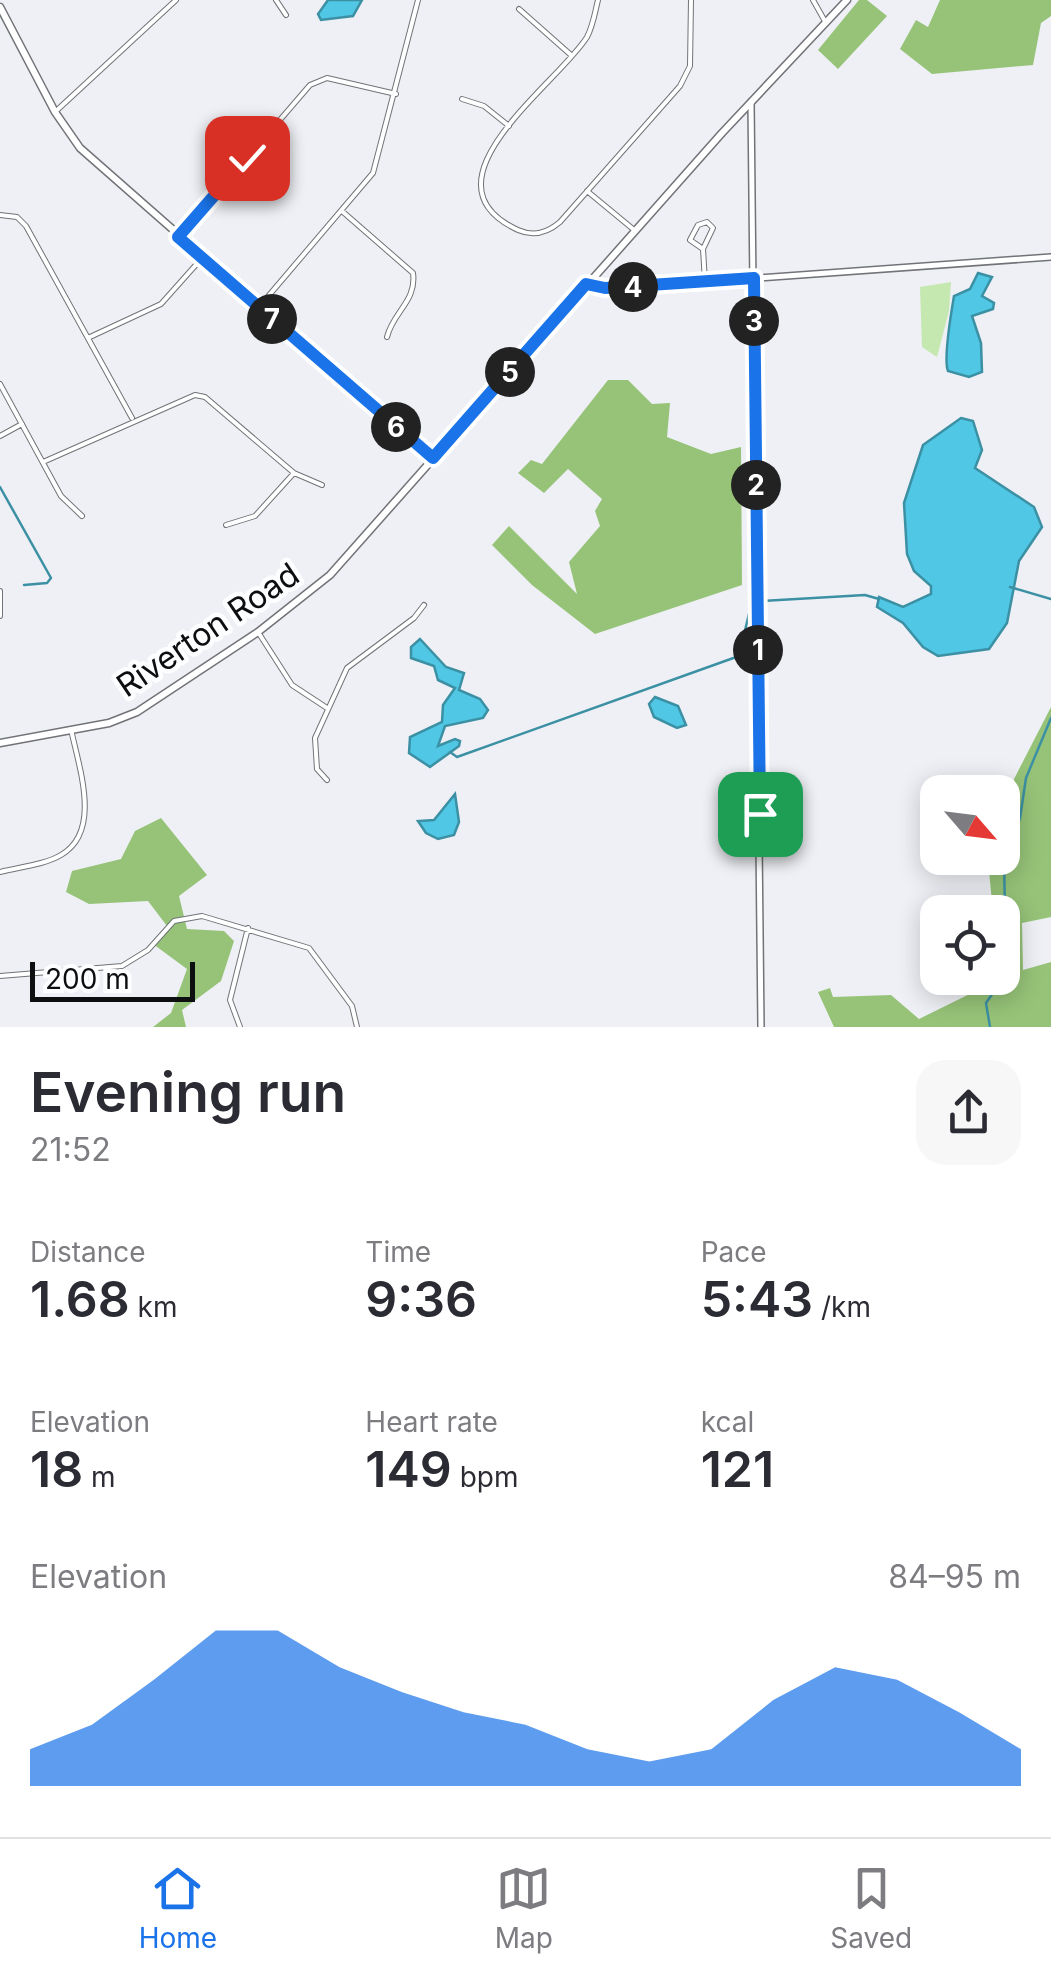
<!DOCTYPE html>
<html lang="en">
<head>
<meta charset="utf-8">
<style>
	:root { --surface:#fff; --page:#f7f7f7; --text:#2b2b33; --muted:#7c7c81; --line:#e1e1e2; --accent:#1a73e8 }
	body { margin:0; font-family:Inter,sans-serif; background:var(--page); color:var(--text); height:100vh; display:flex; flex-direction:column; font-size:38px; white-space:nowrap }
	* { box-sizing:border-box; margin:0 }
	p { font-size:32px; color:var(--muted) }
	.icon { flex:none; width:55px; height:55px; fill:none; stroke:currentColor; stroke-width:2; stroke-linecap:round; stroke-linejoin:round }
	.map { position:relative; height:1027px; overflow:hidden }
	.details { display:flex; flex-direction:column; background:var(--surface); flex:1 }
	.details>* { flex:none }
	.needle { width:65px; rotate:118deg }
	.tools { position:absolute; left:920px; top:775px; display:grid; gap:20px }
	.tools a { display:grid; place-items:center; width:100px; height:100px; border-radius:20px; background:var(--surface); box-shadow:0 5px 25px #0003; font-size:50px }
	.scale { position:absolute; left:30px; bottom:25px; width:165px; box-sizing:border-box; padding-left:10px; border:5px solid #0d0e0f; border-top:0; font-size:28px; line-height:35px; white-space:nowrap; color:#0d0e0f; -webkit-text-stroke:8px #fdfeff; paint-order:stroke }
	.pin { position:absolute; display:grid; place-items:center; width:85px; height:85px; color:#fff; margin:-42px; border-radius:20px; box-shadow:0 5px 15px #0006 }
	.km { position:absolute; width:50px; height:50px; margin:-25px; border-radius:50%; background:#222; color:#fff; font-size:28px; line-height:50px; text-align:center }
	.round { display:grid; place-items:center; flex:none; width:105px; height:105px; border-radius:30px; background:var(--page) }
	.headline { display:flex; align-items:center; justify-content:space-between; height:170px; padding:0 30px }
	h1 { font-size:55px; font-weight:600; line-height:75px }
	.metrics { display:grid; grid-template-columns:repeat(3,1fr); gap:15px; height:170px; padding:10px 30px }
	.metrics div { display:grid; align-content:center }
	.metrics b { font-size:50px; font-weight:600 }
	.metrics small { font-size:28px; font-weight:400 }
	.metrics p { font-size:28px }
	.chart { height:280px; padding:20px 30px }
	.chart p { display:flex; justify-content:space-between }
	.chart svg { width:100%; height:180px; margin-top:10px; fill:var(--accent); opacity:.7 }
	.tabs { display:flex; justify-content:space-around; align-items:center; height:140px; border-top:2px solid var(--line); background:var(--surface); font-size:28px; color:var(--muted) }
	.tabs a { display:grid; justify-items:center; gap:5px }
	.tabs .current { color:var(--accent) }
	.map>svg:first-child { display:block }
</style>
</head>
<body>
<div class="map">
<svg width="1051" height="1027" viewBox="0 0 1051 1027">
	<rect width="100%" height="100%" fill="#eef0f5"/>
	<path fill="#c5e7b0" d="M951,282L949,311L937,357L922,347L920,287Z"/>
	<path fill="#96c378" d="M859,0H867L887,16L838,69L818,50Z
		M940,0H1051V16L1041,23L1033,65L932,74L900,49L916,20L928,27Z
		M608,380H628L652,404L670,403L667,437L711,454L741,447L742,585L595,634L532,585L492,545L509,526L577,594L569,562L600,526L595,511L602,499L568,469L544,493L518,473L531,460L542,464Z
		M1051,707V917L1022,923L1023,970L1051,962V1027H834L818,992L830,988L833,997L891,995L919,1019L1002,978V912H993L989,871L963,861L1002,858L1003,805H1016L1014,779Z
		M161,818L207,875L179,896L187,929L224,931L234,941L221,981L182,1010L186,1027H153L171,1013L187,969L153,944L167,926L148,901L89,904L66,892L72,871L121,859L135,831Z"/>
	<path fill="#50c7e4" stroke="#3c90a4" stroke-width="2.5" d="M328,0H362L353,16L321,20L318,14Z
		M978,273L992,277L982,296L994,303L993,309L972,316L981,343L982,372L969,377L948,371C943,359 951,314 954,296L970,289Z
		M961,418L973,421L982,450L975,468L1034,507L1042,527L1019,561L1007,623L989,649L938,656L923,647L903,623L877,607L879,597L903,607L931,594V586L914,571L907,554L904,503L923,445Z
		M420,639L446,667L464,673L459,690L480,699L488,710L483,718L445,726L438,746L455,739L460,741L459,746L430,767L409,753L410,737L442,722L443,705L455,688L438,680L434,666L411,658V647Z
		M655,697L678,706L686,725L677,728L654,717L649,704Z
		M455,794L459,822L454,835L438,839L426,833L418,821L434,820Z"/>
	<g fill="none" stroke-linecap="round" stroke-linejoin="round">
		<path stroke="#3c90a4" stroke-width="2.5" d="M0,487L51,578L47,583L24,585
			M1010,587L1051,599
			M761,601L865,595L879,599
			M450,752L457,757L739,656L752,601
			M990,1027L986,1003L1004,977L1006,962L1004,862L1020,818L1026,778L1051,718"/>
		<defs>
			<path id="minor" d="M276,0L286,15
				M598,0C595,12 593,26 587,37C559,83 414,182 518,230C534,237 547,233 560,222L680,86L690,66L691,0
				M813,0L826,23
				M519,9L571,55
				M462,99L484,106L509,126
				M55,112L176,0
				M587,191L633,229
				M343,212L413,273C417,301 393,312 387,337
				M0,215L17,217L26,226L132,418
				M182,234L310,85L327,78L396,94
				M703,249L713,228L707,222L698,225L690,240L703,249L705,282
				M259,307L373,173L418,0
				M90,337L161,304L202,258
				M0,384L61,496L82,516
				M0,436L22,424
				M43,462L195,395L205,397L294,473L322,485
				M226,525L255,516L294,473
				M0,591V616
				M258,632L292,685L327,708
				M327,780L317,769L315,738L347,668L414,618L424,605
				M0,872C19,867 44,865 61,855C103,831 78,765 71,729
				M0,976L122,966L148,950L174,921L202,916L309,948L352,1006L357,1027
				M240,1027L230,1000L248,928"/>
			<path id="tertiary" d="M751,102L761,1027
				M587,285L605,289L1051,257"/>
			<path id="secondary" d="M0,7L55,112L80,148L433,458
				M0,743L109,723L137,712L258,632L330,575L722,133L847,0"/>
		</defs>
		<use href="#minor" stroke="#717377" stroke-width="6"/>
		<use href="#tertiary" stroke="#717377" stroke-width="8"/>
		<use href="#secondary" stroke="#717377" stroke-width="9"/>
		<use href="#minor" stroke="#fff" stroke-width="4"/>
		<use href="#tertiary" stroke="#fff" stroke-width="5"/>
		<use href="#secondary" stroke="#fff" stroke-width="6"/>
	</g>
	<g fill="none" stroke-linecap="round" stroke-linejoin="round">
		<defs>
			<path id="route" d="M247,158L178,237L433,458L586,284L605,288L754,278L760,814"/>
		</defs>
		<use href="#route" stroke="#fff" stroke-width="20"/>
		<use href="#route" stroke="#1a73e8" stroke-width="12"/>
	</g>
	<g text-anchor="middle" stroke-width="9" stroke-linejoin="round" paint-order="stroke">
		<g font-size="32" fill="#0d0e0f" stroke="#fdfeff">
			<text transform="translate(208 630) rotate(-34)" y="11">Riverton Road</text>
		</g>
	</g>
</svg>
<div class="tools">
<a><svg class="needle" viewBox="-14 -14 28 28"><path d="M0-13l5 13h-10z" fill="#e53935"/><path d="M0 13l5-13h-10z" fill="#7c7c81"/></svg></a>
<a><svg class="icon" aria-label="locate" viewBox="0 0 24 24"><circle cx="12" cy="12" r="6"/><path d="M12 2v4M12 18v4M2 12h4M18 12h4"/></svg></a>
</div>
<div class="scale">200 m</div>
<div class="pin" style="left:760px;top:814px;background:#1e9e55"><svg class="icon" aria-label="arrive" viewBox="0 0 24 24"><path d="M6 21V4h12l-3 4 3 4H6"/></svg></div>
<div class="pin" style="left:247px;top:158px;background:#d93025"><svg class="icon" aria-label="check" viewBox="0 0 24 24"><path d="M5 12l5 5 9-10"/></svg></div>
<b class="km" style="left:758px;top:650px">1</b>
<b class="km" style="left:756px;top:485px">2</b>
<b class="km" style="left:754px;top:321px">3</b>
<b class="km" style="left:633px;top:287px">4</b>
<b class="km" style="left:510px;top:372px">5</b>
<b class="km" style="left:396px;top:427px">6</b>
<b class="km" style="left:272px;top:319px">7</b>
</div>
<section class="details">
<div class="headline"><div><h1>Evening run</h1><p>21:52</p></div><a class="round"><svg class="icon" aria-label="share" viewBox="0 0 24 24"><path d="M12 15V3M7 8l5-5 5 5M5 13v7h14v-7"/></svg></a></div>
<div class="metrics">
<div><p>Distance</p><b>1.68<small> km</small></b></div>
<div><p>Time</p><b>9:36</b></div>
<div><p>Pace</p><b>5:43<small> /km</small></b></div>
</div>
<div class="metrics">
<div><p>Elevation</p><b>18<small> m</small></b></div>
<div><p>Heart rate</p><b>149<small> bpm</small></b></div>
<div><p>kcal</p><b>121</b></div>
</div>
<div class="chart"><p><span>Elevation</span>84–95 m</p>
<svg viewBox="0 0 160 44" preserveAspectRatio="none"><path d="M0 44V35L10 29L20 18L30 6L40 6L50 15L60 21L70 26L80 29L90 35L100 38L110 35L120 23L130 15L140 18L150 26L160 35V44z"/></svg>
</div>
</section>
<nav class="tabs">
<a class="current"><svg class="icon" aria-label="home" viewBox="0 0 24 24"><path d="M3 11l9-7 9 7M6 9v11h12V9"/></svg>Home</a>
<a><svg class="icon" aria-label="map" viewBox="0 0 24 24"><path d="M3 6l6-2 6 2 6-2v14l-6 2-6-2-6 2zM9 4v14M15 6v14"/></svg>Map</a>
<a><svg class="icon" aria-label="saved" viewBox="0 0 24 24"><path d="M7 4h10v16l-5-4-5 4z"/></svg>Saved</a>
</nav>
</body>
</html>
